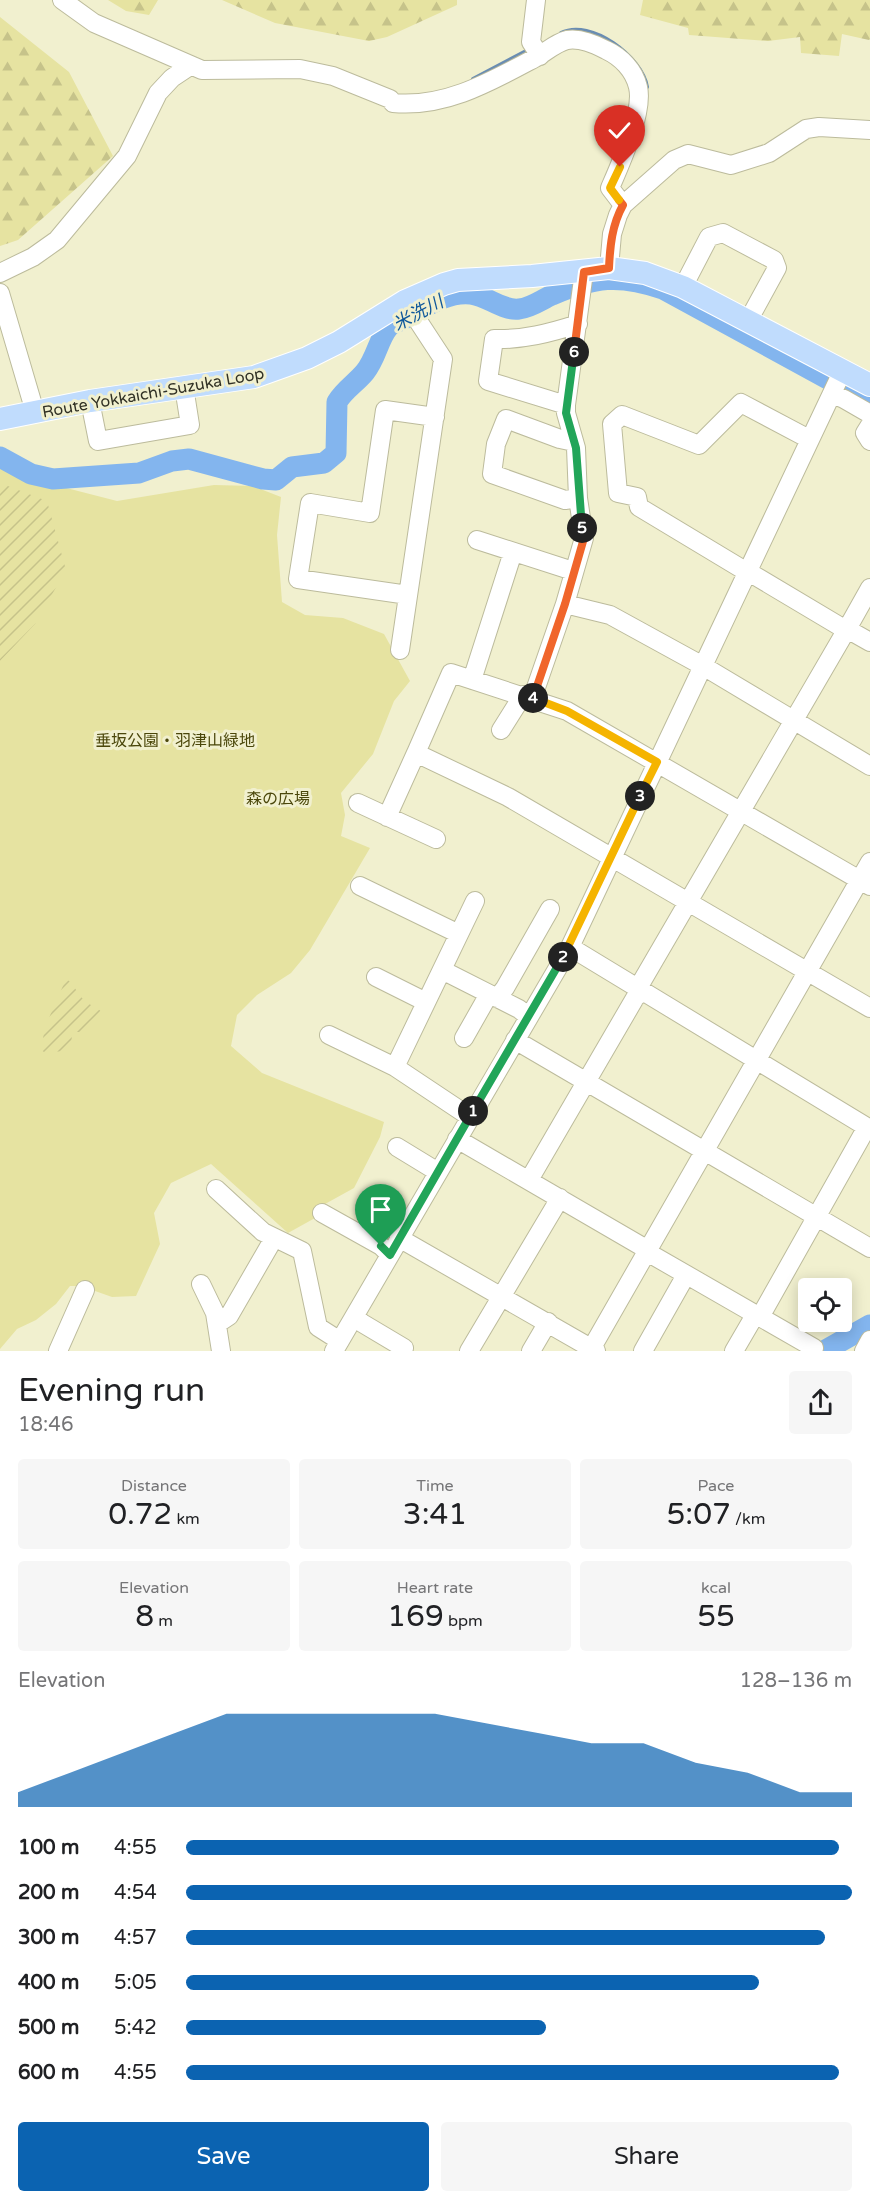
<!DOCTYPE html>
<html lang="en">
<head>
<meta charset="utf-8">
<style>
	:root { --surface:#fff; --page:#f6f6f6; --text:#202124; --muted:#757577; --accent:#0b63b1 }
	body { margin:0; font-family:"Varela Round","Noto Sans JP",sans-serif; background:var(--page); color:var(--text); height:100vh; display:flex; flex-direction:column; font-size:22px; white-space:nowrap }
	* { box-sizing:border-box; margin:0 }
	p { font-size:20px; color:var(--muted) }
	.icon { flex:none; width:33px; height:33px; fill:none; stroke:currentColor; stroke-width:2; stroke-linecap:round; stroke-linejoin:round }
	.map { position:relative; height:1351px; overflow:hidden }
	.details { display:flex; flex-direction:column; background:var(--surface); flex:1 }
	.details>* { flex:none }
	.controls { position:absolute; left:798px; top:1278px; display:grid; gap:12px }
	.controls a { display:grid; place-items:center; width:54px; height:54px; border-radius:6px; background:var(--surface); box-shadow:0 3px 15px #0003; font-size:30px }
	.pin { position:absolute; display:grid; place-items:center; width:51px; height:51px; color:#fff; margin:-62px -26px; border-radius:50% 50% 50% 0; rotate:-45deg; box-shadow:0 0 6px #0007 }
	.pin .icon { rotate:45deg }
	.km { position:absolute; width:30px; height:30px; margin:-15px; border-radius:50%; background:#222; color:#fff; font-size:16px; line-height:30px; text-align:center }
	.round { display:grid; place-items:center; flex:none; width:63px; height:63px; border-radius:6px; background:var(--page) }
	.overview { display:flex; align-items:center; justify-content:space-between; height:102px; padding:0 18px }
	h1 { font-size:33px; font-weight:600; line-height:45px }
	.figures { display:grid; grid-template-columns:repeat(3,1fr); gap:9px; height:102px; padding:6px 18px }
	.figures div { display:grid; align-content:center; border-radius:6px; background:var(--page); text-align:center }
	.figures b { font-size:30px; font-weight:600 }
	.figures small { font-size:16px; font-weight:400 }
	.figures p { font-size:16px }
	.chart { height:168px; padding:12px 18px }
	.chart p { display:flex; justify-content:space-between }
	.chart svg { width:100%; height:108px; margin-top:6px; fill:var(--accent); opacity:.7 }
	.action { display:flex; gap:12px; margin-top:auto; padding:12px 18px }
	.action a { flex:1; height:69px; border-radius:6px; background:var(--accent); color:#fff; font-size:24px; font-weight:600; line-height:69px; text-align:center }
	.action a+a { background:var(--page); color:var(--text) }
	ul { padding:0 18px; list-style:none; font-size:20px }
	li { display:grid; grid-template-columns:96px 72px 1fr; align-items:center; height:45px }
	li i { height:15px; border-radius:8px; background:var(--accent) }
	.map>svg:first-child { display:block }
</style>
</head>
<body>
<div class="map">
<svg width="870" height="1351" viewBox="0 0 870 1351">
	<defs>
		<pattern id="forest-firs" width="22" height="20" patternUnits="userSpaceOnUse" patternTransform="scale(1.5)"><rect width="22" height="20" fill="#e6e3a1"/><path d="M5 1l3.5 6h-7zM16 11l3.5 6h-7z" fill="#c6c38a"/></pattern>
		<pattern id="garden-furrows" width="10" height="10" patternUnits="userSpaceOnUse" patternTransform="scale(1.5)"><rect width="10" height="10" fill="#e6e3a1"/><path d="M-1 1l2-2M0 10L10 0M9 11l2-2" fill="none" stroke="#c6c38a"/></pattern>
	</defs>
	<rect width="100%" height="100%" fill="#f1f0cf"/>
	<path fill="url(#forest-firs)" d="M108,0H158L149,15L126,11Z
		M222,0H457V5L387,37L369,41L275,23Z
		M643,0H870V39L869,40L842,34L839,56L801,53L800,37L768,41L689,35L688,28L640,15Z
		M0,17L69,72L113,156L18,240L0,246Z"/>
	<path fill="#e6e3a1" d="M0,463L43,482L117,501L214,485L253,486L281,497L277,535L282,602L305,615L343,618L384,634L410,681L394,701L373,754L341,793L345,815L341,836L370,848L310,950L291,973L257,995L237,1015L231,1046L262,1073L384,1122L380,1137L354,1188L325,1204L315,1218L288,1233L211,1164L171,1183L154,1213L160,1244L136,1296L112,1297L81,1286H70L56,1304L36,1320L17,1329L0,1349Z"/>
	<path fill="url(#garden-furrows)" d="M0,483L47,501L66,570L35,624L0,661Z
		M66,979C74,983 76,992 83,999C89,1006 99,1007 104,1015L88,1032H72L71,1051L44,1052L41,1050L45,1027Z"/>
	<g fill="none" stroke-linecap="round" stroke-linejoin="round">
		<path stroke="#6a8db2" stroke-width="4" d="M561,33C591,18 642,57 647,87
			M473,79L530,49"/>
		<path stroke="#83b5ee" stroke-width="21" d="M0,457L31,474L53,479L139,473L172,461L189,459L263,479L276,480L292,467L324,463L336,453L337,402C344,390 356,383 365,372C376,359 379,338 388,328C391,324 399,321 404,319C424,308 447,291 471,294C488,296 502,311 519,309C531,308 541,300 552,295C595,277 619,274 663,289L870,402
			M824,1351L870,1325"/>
		<defs>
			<path id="minor" d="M62,0L94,23L202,70L300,69L333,76L390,99L393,103C445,108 490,82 535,58C545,53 555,43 567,40C581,38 594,44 606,50C621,57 634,70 638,87C644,112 620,165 610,188L623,205
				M536,0L531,42L540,56
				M609,268L612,234L618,215L623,205L674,160L688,154L731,165L769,153L806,129L819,127L870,130
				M0,273L33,257L57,240L127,156L158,93L172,78L190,66
				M683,287L709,237L723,233L774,260L777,268L748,321
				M0,293L35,412
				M832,394L844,399L870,414
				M90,401L98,441L190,425L184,387
				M566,405L488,381L494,339C523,340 550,333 578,324
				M870,425L865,433L870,441
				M574,442L560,439L506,419L496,444L492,474L565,500L578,498
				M477,540L573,571
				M747,571L846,630
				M747,572L639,507L637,497L618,493L612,424L622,415L699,445L741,403L809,439
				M408,595L298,579L310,503L370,513L385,410L435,417
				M565,604L610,615L703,666L870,766
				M847,629L870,588
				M400,650L443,359L405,301
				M472,680L513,552
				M532,699L565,604L584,538L578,498L576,448L566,413V405L584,272
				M501,730L523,695
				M358,803L436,839
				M387,817L416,753
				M360,886L459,934
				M870,886L567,711L451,673L416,753L508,797L870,1008
				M570,947L870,1129
				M442,970L519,1009L529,1017
				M376,977L426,1002
				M638,988L847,629L870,642
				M497,998L505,988L550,909
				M329,1035L395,1067L470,1117
				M464,1038L489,994
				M515,1040L870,1248
				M395,1067L475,901
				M457,1139L648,1250
				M397,1147L438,1172
				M529,1180L635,998L642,991
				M216,1189L263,1232L302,1251L318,1327L340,1341
				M322,1213L381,1246L390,1255
				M399,1238L596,1351
				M647,1252L814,1348
				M201,1284L215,1313L221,1351
				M355,1316L362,1323L404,1348
				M760,1317L867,1127
				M217,1324L229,1316L274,1238
				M58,1351L85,1290
				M334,1351L570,947L843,370
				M469,1351L560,1198
				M531,1351L548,1322
				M590,1351L870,862
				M643,1351L686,1275
				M734,1351L755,1315
				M864,1351L870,1340"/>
			<path id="major" d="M0,419L90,401L254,377L307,358L339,342L405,301L444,284L458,280L532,276L609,268L645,273L683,287L870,385"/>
		</defs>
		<use href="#minor" stroke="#bcbb9c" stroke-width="20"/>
		<use href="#major" stroke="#fff" stroke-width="24"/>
		<use href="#minor" stroke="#fff" stroke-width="18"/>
		<use href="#major" stroke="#c0dcfd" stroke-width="22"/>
	</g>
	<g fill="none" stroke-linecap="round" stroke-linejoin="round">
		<defs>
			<path id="split-1" d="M381,1246L390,1255L473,1111"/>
			<path id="split-2" d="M473,1111L563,957"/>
			<path id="split-3" d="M563,957L640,796"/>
			<path id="split-4" d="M533,698L567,711L657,762L640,796"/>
			<path id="split-5" d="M533,698L565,604L584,538L582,528"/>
			<path id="split-6" d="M574,352L566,413L576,448L582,528"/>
			<path id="split-7" d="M574,352L584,272L609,268C610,246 612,225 623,205L619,200"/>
			<path id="split-8" d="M619,200L610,188L620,167"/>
		</defs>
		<use href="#split-1" stroke="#fff" stroke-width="12"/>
		<use href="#split-2" stroke="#fff" stroke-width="12"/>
		<use href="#split-3" stroke="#fff" stroke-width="12"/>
		<use href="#split-4" stroke="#fff" stroke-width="12"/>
		<use href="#split-5" stroke="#fff" stroke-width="12"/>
		<use href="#split-6" stroke="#fff" stroke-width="12"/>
		<use href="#split-7" stroke="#fff" stroke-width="12"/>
		<use href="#split-8" stroke="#fff" stroke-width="12"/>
		<use href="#split-1" stroke="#22a559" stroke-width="8"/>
		<use href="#split-2" stroke="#22a559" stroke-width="8"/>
		<use href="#split-3" stroke="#f5b400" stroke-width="8"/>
		<use href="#split-4" stroke="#f5b400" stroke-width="8"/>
		<use href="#split-5" stroke="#f0652b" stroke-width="8"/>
		<use href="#split-6" stroke="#22a559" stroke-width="8"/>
		<use href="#split-7" stroke="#f0652b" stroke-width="8"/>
		<use href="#split-8" stroke="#f5b400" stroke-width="8"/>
	</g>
	<g text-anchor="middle" stroke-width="6" stroke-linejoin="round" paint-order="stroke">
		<g font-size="16" fill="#313125" stroke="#f1f0cf">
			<text transform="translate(153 392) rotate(-10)" y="6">Route Yokkaichi-Suzuka Loop</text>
		</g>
		<g font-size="16" fill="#4b470b" stroke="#f1f0cf">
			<text x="175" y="746">垂坂公園・羽津山緑地</text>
			<text x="278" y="804">森の広場</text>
		</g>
		<g font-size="18" font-style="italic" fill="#0f589b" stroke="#f1f0cf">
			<text transform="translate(418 313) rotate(-28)" y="6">米洗川</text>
		</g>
	</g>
</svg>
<div class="controls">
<a><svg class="icon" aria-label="locate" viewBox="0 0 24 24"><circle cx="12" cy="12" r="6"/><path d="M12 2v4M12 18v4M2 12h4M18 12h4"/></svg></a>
</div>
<div class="pin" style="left:381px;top:1246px;background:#1e9e55"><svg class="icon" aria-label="arrive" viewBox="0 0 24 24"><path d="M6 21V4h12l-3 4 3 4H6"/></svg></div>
<div class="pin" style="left:620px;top:167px;background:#d93025"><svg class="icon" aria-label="check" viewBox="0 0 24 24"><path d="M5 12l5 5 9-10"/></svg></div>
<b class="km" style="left:473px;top:1111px">1</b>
<b class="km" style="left:563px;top:957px">2</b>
<b class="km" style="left:640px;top:796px">3</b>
<b class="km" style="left:533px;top:698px">4</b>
<b class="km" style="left:582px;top:528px">5</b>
<b class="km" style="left:574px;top:352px">6</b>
</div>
<section class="details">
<div class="overview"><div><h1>Evening run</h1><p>18:46</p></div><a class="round"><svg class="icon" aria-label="share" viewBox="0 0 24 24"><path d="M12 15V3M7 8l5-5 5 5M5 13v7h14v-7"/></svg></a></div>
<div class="figures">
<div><p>Distance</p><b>0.72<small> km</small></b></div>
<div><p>Time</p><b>3:41</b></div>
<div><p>Pace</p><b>5:07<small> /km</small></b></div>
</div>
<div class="figures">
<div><p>Elevation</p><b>8<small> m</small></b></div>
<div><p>Heart rate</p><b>169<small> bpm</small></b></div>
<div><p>kcal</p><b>55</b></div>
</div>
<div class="chart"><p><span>Elevation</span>128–136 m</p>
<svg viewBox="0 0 160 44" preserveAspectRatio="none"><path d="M0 44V38L10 30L20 22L30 14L40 6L50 6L60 6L70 6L80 6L90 10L100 14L110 18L120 18L130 26L140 30L150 38L160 38V44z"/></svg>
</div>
<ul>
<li><b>100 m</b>4:55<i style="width:98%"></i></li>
<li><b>200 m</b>4:54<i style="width:100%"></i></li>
<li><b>300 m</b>4:57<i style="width:96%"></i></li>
<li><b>400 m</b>5:05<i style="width:86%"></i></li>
<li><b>500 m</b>5:42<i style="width:54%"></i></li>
<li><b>600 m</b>4:55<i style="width:98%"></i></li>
</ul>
<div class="action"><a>Save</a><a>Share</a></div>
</section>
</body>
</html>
